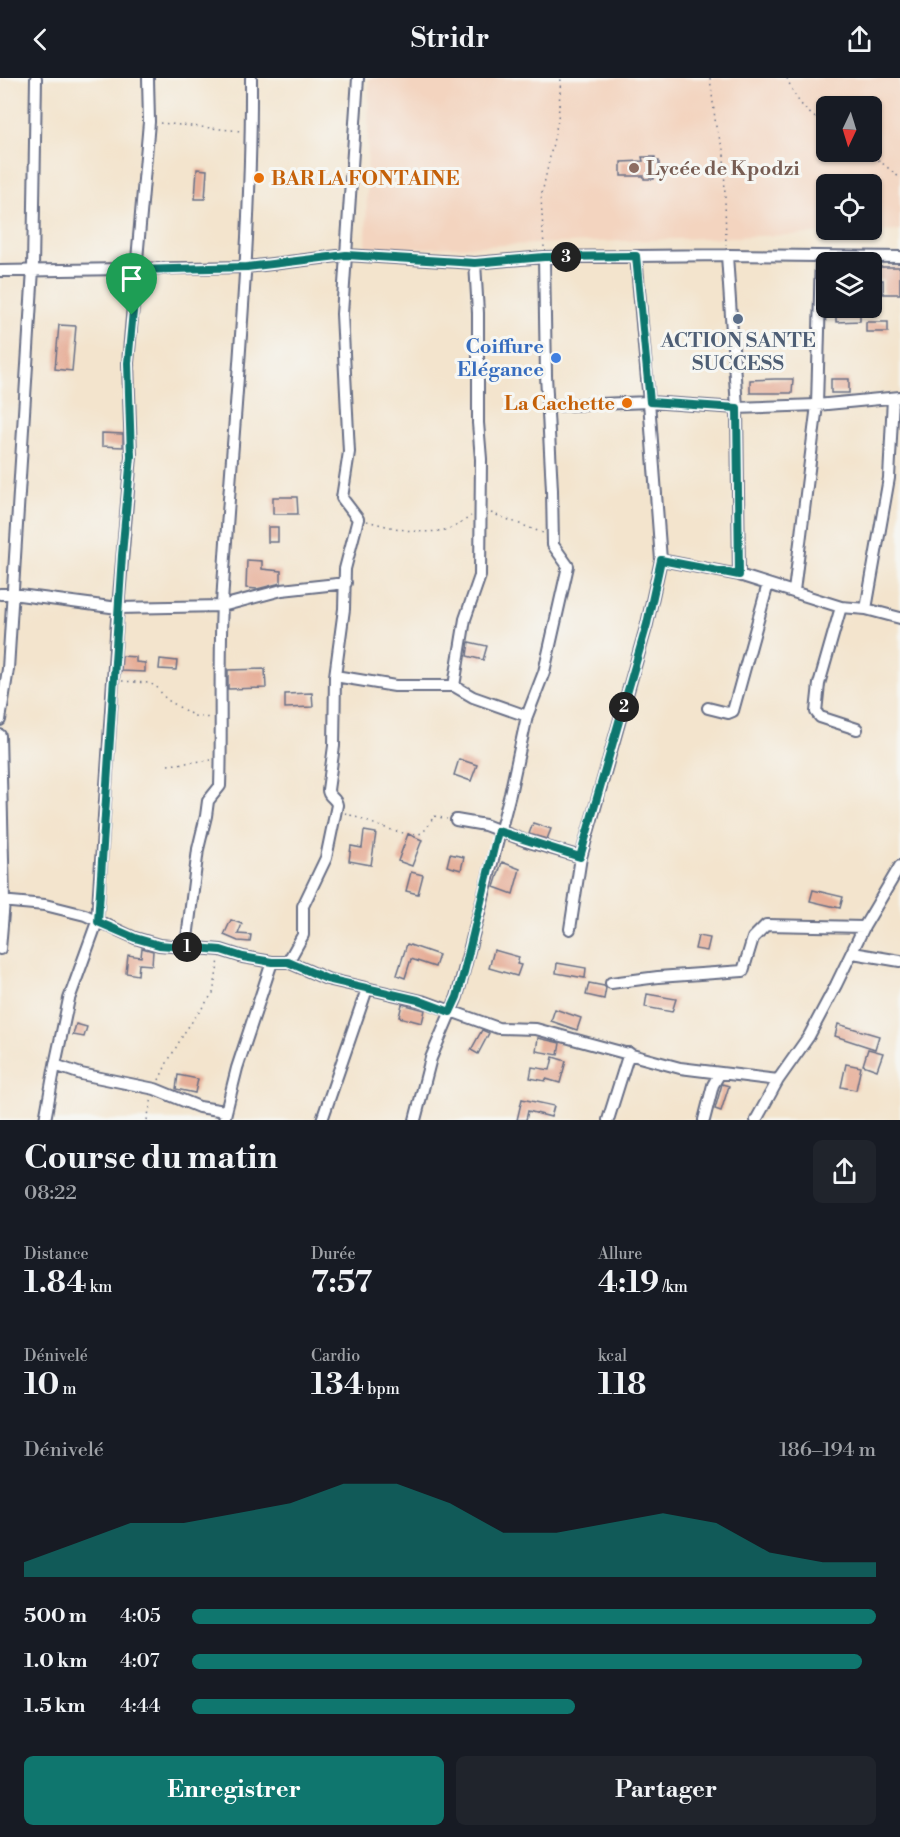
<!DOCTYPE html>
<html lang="fr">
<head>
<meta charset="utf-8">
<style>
	:root { --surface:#171b24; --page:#20242c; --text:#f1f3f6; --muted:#9ea1a6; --accent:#0f766e }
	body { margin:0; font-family:"Libre Bodoni",serif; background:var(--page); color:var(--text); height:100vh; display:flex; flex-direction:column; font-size:22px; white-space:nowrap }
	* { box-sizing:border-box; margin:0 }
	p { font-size:20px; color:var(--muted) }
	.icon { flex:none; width:33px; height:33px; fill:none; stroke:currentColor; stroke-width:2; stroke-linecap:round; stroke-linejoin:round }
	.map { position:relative; height:1042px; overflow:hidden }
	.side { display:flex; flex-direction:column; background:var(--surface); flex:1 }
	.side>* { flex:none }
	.needle { width:39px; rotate:184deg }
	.tools { position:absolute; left:816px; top:18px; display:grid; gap:12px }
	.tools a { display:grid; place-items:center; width:66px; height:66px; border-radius:9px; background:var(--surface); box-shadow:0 2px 4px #0004; font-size:30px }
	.pin { position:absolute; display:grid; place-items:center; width:51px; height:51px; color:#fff; margin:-62px -26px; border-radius:50% 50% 50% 0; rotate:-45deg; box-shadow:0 0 6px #0007 }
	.pin .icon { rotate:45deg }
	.km { position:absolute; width:30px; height:30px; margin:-15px; border-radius:50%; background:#222; color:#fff; font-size:16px; line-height:30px; text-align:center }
	.round { display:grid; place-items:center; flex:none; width:63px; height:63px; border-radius:9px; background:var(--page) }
	.headline { display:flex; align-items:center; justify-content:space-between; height:102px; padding:0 24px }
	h1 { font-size:33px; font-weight:700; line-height:45px }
	.stats { display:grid; grid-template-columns:repeat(3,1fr); gap:9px; height:102px; padding:6px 24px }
	.stats div { display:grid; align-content:center }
	.stats b { font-size:30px; font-weight:700 }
	.stats small { font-size:16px; font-weight:400 }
	.stats p { font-size:16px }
	.chart { height:168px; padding:12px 24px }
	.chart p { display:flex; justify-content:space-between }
	.chart svg { width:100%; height:108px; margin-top:6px; fill:var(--accent); opacity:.7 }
	.cta { display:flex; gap:12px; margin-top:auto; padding:12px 24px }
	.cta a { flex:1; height:69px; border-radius:9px; background:var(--accent); color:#fff; font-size:24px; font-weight:700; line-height:69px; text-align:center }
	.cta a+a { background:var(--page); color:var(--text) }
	ul { padding:0 24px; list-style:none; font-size:20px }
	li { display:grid; grid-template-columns:96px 72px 1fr; align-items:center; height:45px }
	li i { height:15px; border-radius:8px; background:var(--accent) }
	header { display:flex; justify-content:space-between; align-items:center; height:78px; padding:0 24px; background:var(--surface); font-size:27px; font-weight:700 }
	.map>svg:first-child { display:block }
</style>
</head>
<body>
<header><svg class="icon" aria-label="back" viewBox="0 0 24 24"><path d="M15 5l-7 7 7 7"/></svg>Stridr<svg class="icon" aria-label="share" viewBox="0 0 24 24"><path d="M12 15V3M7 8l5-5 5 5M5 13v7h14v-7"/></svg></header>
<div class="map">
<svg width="900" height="1042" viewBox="0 0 900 1042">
	<rect width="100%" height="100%" fill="#f6f6f2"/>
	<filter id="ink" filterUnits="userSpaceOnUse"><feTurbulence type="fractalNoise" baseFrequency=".0167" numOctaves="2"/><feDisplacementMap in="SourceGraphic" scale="12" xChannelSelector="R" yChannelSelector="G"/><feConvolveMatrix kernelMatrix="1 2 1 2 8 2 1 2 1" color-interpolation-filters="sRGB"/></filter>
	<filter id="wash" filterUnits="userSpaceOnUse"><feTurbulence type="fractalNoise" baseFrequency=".008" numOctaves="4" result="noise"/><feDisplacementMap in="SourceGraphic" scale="24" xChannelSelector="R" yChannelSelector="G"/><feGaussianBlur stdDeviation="1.35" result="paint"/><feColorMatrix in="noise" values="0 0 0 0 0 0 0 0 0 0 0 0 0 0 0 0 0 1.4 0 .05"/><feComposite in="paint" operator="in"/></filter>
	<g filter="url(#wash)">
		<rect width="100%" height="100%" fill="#f3e4cd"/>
		<path fill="#f3d4bf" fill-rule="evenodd" d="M369,0H900V153L366,172ZM826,28H872V74H826ZM826,106H872V152H826Z"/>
		<g id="blocks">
			<path fill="#e6ae98" d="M642,79H655V83H659V97H654V101H644V98H621V84L643,83Z
				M197,91L207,92L205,121H195Z
				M875,189H900V216H883V202H874Z
				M836,230H860V243L836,244Z
				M866,244H888V254H866Z
				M59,247L76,248L72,293L55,291Z
				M775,301H793L792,315H750V302Z
				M831,301H849V315H831Z
				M102,355L123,356V369L102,368Z
				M273,419H297L298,436H273Z
				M268,449H278V464H268Z
				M247,482L262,483V491L281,493V505L257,511L246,510Z
				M469,564L487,568L483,582L467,578Z
				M122,578L136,579V584L145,585V594L121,593Z
				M160,581L177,583L176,592L159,591Z
				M265,591L266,610L228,611V592Z
				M312,615L313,629L285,630V616Z
				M459,681L477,687L471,703L454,697Z
				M533,745L551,751L547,761L529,756Z
				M364,753L376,755L371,787L349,783L351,768L362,770Z
				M408,756L422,762L412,788L398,783Z
				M450,776L464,779L461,792L447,788Z
				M502,784L520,791L513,816L494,809Z
				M411,794L423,797L418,816L406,813Z
				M813,812L843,819L840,830L810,823Z
				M231,842L242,846L238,856L251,857L250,864L238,863L224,857Z
				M698,858L710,860L707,873L695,871Z
				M407,866L439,877L435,889L411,881L405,900L397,897Z
				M142,870L153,873L152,887L139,886L138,897L126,895L128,877L141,879Z
				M494,872L519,879L517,886L521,887L517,898L489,890Z
				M557,885L586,890L585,900L556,895Z
				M589,905L604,908L606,910L604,921L586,917Z
				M647,916L676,921L672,934L645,929Z
				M402,926L425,932L422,945L399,939Z
				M555,931L581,940L577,952L551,943Z
				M76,946L87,949L84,959L73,957Z
				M838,946L879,958L875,971L835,958Z
				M482,952L489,955L478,976L471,972Z
				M538,960L560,965L558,977L536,973Z
				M868,971L883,975L877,992L863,987Z
				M553,979L566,983L560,1005L546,1001L545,1003L530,1000L532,989L550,992Z
				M846,986L861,989L856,1012L841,1009Z
				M178,997L198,1001L195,1015L176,1011Z
				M722,1006L729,1008L721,1033L715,1031Z
				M522,1021L554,1028L551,1039L528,1033L526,1042H517Z"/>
		</g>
	</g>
	<g filter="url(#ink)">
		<use href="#blocks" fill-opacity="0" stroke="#676e85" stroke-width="1.5"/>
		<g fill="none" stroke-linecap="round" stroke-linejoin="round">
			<defs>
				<path id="street" d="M727,177L737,330L739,497
					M0,193L247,189L346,177L475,185L544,179L727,177L900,179
					M548,328L649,324L737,330L817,327L900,319
					M661,482L739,497L841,529L866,531L900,540
					M794,513L817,327L821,179
					M0,516H12L118,530L222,528L282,512L346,505
					M841,529L819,606L816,634L820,639L857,651
					M866,531L889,400L893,320
					M335,598L395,608H454L473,619L527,638
					M454,608L465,541L480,498L481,381L478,345V235L475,185
					M708,630L728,635L733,633L768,506
					M0,642L8,591L33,191L36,0
					M0,657L4,823L0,871
					M456,742L485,747L526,763L581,779
					M0,823L45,827L85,837L135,860L159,867L221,872L243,879L272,884H288L327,901L426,924L498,950L536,951L680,990L778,1002
					M570,851L581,779L647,546L661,482L649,324L636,178
					M186,869L198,771L206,738L208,723L220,708C222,648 219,587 222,526C232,351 252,176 251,0
					M853,875L900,883
					M288,884L303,857V828L326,780L337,727C336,720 328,719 328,712L334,668L335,598L344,531L345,491L358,441L342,420L349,374L342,236L358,0
					M611,905L658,899L743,893L753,860L766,847L864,849
					M55,987L81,996L155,1011L199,1029L225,1033
					M45,1042L55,987L69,921L97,844L117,542L131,378L128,285L149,44L148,0
					M224,1042L237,990L272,884
					M322,1042L367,911
					M415,1042L431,980L457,919L510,716L527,638L544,594L568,488L553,467L552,412L546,297L544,179
					M608,1042L629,975
					M704,1042L713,1007L720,995
					M756,1042L778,1002L809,958L836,907L864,849L900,788"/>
			</defs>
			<use href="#street" stroke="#676e85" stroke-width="14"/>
			<path stroke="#676e85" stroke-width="1.5" stroke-dasharray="1.5 4.5" stroke-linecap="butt" d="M710,0L716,49L724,75L726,167
				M787,0C796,23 805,34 826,47
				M160,45L241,53
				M869,74L900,100
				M544,169L541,120L558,42L561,0
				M491,435L543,455
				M367,443C393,450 424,459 451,450C458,448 465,442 471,438
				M122,603L148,605L156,608L166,621L194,638L211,640
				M168,687L211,682
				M345,735C359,740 406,760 419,756C426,754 430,744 434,738L447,741
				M159,1002L167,985L186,952L213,915L219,882
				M147,1042L152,1020"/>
			<use href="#street" stroke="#fff" stroke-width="10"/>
		</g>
	</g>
	<g fill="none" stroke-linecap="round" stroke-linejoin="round" filter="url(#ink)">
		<defs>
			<path id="route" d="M346,177L475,185L544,179L636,178L650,324L737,330L739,497L661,482L647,546L580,779L498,753L464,894L457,919L450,934L418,922L327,901L288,884H272L243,879L221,872L159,867L135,860L98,844L122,477L131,378L128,285L137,192L247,189Z"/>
		</defs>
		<use href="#route" stroke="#fff" stroke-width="12"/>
		<use href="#route" stroke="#0f766e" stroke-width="8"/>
	</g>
	<circle fill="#8d6e63" stroke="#f6f6f2" stroke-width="2" cx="634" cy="90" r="6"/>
	<g fill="#e8710a" stroke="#f6f6f2" stroke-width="2">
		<circle cx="259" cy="100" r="6"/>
		<circle cx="627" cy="325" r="6"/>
	</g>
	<circle fill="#5c6f8a" stroke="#f6f6f2" stroke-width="2" cx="738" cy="241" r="6"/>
	<circle fill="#3f7fe0" stroke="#f6f6f2" stroke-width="2" cx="556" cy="280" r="6"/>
	<g text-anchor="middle" stroke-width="6" stroke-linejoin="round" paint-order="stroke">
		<g font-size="20" font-weight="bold" fill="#785e54" stroke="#f6f6f2" text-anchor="start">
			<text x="646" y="97">Lycée de Kpodzi</text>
		</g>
		<g font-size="20" font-weight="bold" fill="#c56008" stroke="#f6f6f2" text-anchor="start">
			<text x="271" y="107">BAR LA FONTAINE</text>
			<text x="615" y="332" text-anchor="end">La Cachette</text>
		</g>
		<g font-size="20" font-weight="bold" fill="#4e5e75" stroke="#f6f6f2">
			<text x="738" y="269">ACTION SANTE<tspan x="738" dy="23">SUCCESS</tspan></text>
		</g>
		<g font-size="20" font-weight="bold" fill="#366cbe" stroke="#f6f6f2" text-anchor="end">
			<text x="544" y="275">Coiffure<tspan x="544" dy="23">Elégance</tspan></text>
		</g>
	</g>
</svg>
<div class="tools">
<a><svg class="needle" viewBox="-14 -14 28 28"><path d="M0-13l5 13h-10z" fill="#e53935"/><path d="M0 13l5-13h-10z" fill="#9ea1a6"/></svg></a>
<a><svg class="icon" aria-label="locate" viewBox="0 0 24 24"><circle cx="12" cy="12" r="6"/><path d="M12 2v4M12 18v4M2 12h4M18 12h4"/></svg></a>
<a><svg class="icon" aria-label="layers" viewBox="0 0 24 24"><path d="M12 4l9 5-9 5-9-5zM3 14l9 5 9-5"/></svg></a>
</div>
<div class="pin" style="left:132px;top:237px;background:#1e9e55"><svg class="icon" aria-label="arrive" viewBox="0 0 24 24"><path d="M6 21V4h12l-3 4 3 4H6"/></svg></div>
<b class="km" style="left:187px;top:869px">1</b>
<b class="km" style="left:624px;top:629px">2</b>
<b class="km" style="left:566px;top:179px">3</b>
</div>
<section class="side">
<div class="headline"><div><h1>Course du matin</h1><p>08:22</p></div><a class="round"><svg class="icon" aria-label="share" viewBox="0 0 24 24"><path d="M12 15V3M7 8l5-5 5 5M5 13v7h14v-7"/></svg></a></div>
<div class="stats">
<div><p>Distance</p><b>1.84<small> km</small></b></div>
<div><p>Durée</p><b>7:57</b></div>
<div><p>Allure</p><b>4:19<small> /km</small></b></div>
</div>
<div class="stats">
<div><p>Dénivelé</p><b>10<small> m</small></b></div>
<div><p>Cardio</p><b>134<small> bpm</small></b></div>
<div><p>kcal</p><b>118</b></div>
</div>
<div class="chart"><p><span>Dénivelé</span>186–194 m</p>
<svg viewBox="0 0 160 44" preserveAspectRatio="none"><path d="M0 44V38L10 30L20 22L30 22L40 18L50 14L60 6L70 6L80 14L90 26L100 26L110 22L120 18L130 22L140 34L150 38L160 38V44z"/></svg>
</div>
<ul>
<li><b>500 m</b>4:05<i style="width:100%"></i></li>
<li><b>1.0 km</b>4:07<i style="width:98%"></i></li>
<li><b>1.5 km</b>4:44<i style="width:56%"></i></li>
</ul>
<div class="cta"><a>Enregistrer</a><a>Partager</a></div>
</section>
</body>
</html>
